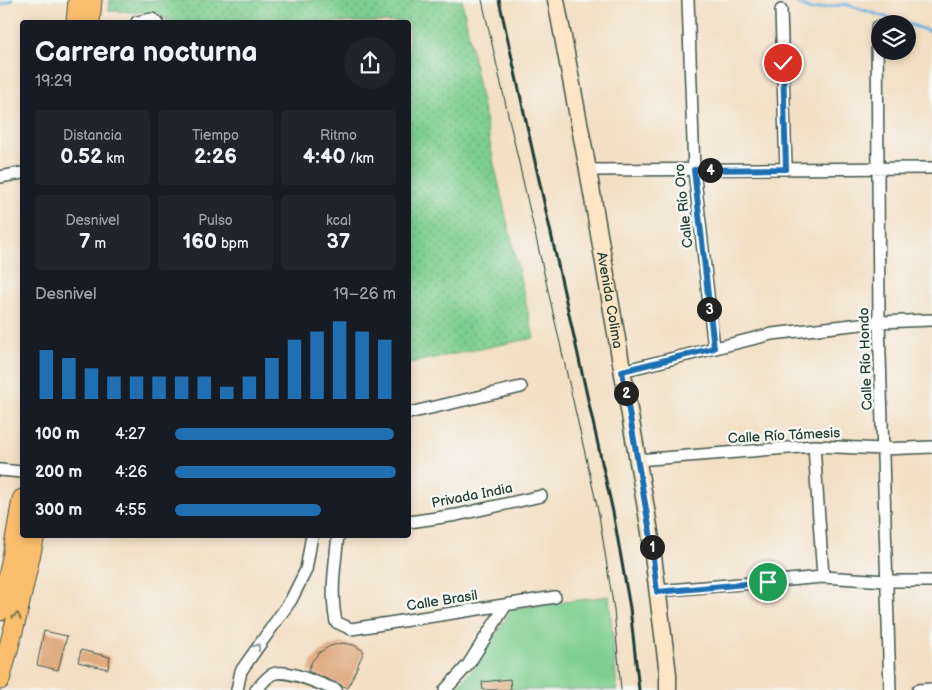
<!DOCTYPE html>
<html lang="es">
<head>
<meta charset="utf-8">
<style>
	:root { --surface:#171b24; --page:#20242c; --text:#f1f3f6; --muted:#9ea1a6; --accent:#1f6fb2 }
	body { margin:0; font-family:"Balsamiq Sans",sans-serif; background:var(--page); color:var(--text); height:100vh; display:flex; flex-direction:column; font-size:19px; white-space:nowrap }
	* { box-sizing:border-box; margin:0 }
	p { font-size:16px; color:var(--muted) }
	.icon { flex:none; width:28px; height:28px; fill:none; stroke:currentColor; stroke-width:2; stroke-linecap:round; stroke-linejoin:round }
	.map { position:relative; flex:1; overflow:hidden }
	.details { position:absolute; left:20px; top:20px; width:391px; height:518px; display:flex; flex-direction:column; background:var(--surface); border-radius:5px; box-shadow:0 2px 8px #0003 }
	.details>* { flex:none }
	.fabs { position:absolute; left:871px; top:15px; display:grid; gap:10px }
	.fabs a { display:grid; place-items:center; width:45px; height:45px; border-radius:50%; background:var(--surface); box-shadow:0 2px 8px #0003; font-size:25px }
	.pin { position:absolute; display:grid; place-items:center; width:42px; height:42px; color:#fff; margin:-21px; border:2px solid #fff; border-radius:50%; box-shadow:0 1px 5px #0007 }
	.km { position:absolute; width:25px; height:25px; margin:-12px; border-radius:50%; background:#222; color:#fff; font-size:14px; line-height:25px; text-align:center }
	.round { display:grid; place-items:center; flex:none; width:52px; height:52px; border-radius:26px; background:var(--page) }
	.head { display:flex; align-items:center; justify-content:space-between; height:85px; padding:0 15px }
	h1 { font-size:28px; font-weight:800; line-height:38px }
	.stats { display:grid; grid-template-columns:repeat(3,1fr); gap:8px; height:85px; padding:5px 15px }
	.stats div { display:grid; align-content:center; border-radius:5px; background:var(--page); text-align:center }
	.stats b { font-size:21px; font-weight:800 }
	.stats small { font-size:14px; font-weight:400 }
	.stats p { font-size:14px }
	.chart { height:140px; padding:10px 15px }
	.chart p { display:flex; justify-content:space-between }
	.chart svg { width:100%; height:90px; margin-top:5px; stroke:var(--accent); stroke-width:6 }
	ul { padding:0 15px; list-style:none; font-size:16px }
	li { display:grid; grid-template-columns:80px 60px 1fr; align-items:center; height:38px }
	li i { height:12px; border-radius:6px; background:var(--accent) }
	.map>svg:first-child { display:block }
</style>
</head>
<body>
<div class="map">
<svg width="932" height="690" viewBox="0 0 932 690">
	<defs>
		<pattern id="grass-dots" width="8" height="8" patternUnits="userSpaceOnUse" patternTransform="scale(1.25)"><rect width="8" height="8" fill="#7dce90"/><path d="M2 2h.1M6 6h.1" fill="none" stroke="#66a876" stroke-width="1.8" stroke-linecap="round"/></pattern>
	</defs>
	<rect width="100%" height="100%" fill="#f6f6f2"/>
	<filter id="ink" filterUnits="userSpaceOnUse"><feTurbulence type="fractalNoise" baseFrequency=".02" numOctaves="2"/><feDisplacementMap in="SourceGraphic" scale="10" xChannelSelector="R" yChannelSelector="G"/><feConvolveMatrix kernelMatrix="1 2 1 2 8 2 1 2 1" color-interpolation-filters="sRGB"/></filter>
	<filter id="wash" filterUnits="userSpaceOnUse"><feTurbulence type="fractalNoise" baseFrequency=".0096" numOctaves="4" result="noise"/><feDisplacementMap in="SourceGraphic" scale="20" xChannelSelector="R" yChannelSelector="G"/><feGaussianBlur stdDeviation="1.12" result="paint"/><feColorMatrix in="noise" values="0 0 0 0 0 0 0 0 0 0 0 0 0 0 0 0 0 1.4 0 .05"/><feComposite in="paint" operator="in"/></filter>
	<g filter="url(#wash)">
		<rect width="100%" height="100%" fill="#f3dfc4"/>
		<path fill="url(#grass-dots)" stroke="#4e8662" d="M110,0H462L494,164L534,338L409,363V22H168L158,13L109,11Z"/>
		<path fill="#7dce90" stroke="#4e8662" d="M609,596L617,690H454L475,667L512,609Z"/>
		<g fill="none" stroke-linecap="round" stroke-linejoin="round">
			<path stroke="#69adde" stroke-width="3" d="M792,0L810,10L845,4L907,24
				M0,5L12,0
				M908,24L932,32"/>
		</g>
		<g id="blocks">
			<path fill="#e0ac82" d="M44,631L67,636L58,670L37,665Z
				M342,643L354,645L364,651L348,688L308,671L312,661L320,652L330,646Z
				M81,650L110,657L108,669L78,662Z
				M510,679L511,690H483L482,682Z"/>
		</g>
	</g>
	<g filter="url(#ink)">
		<use href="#blocks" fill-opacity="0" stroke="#3f554a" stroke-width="1"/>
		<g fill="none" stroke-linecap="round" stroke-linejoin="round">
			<defs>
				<path id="street" d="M688,0L694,170L714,348
					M781,10L786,169
					M137,22L152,19L157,22
					M877,27L879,322L890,690
					M588,170L932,168
					M0,177L22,173
					M622,371L772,334L879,322L932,320
					M409,413L521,387
					M814,446L823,577
					M637,460L814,446L883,449L932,447
					M0,470L22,472
					M409,522L457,515L541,496
					M338,535C335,564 330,593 336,622L351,629L555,597
					M657,591L823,577L887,581H932
					M237,690L241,671L291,600L306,570L312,535
					M256,690C261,685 265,679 271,675C284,666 321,685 336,690
					M445,690L468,665L506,605
					M918,690L932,689"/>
				<g id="secondary">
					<path id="s1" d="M556,0L588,170L650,532L668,674V690"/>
				</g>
				<path id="primary" d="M76,22L78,0
					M90,22L92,0
					M0,611L11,563L22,499
					M0,680L17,616L35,535"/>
			</defs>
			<use href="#street" stroke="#3f554a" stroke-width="14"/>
			<use href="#secondary" stroke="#3f554a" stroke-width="19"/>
			<use href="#primary" stroke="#3f554a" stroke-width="21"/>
			<use href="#street" stroke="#fff" stroke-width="11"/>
			<use href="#secondary" stroke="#fde5c5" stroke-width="16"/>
			<use href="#primary" stroke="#fabe6e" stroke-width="19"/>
			<path stroke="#1f3d34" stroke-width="1" d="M482,0L599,515L614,610L621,690"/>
			<path stroke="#1f3d34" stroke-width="3" d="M499,0L613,512L630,608L639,690"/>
		</g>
		<defs><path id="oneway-chevron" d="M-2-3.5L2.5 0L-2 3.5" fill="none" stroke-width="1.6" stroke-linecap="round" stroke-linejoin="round" transform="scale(1.25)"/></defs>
		<use stroke="#82774e" href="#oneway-chevron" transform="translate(17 616) rotate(-76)"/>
		<use stroke="#8f9e9a" href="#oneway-chevron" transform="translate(257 647) rotate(-55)"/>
	</g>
	<g fill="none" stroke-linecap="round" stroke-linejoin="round" filter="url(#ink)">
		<defs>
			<path id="route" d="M768,582L657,592L650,532L622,371L714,348L694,170L786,169L783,63"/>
		</defs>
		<use href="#route" stroke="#fff" stroke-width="10"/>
		<use href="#route" stroke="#1f6fb2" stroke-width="6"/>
	</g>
	<g text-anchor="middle" stroke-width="5" stroke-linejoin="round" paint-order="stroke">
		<g font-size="14" fill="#1f3d34" stroke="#f6f6f2">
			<text transform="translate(683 206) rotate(-96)" y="5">Calle Río Oro</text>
			<text dy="5" stroke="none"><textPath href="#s1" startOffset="305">Avenida Colima</textPath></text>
			<text transform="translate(865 359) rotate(-92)" y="5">Calle Río Hondo</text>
			<text transform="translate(784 435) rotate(-3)" y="5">Calle Río Támesis</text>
			<text transform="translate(472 495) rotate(-11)" y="5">Privada India</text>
			<text transform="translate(442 600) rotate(-9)" y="5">Calle Brasil</text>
		</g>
	</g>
</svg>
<div class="fabs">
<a><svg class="icon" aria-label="layers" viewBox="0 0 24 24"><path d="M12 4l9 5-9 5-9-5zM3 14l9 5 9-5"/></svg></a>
</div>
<div class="pin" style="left:768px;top:582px;background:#1e9e55"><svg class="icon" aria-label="arrive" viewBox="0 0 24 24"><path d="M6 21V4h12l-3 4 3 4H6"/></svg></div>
<div class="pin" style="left:783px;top:63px;background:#d93025"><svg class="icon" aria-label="check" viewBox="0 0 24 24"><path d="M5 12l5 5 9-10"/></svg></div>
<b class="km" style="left:652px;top:547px">1</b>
<b class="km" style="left:626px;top:393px">2</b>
<b class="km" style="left:709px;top:309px">3</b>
<b class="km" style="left:710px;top:170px">4</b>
<section class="details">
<div class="head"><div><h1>Carrera nocturna</h1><p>19:29</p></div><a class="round"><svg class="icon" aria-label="share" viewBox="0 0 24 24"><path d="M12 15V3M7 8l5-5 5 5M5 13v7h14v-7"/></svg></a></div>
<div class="stats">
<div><p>Distancia</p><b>0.52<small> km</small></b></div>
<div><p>Tiempo</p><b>2:26</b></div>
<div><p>Ritmo</p><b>4:40<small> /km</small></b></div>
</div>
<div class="stats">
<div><p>Desnivel</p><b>7<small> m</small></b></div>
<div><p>Pulso</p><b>160<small> bpm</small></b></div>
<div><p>kcal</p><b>37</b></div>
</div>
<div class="chart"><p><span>Desnivel</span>19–26 m</p>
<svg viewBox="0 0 160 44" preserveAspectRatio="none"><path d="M5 44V20M15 44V24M25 44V29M35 44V33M45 44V33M55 44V33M65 44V33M75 44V33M85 44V38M95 44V33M105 44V24M115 44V15M125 44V11M135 44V6M145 44V11M155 44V15"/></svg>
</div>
<ul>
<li><b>100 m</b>4:27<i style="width:99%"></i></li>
<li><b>200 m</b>4:26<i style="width:100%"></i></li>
<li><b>300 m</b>4:55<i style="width:66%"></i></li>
</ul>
</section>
</div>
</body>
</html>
